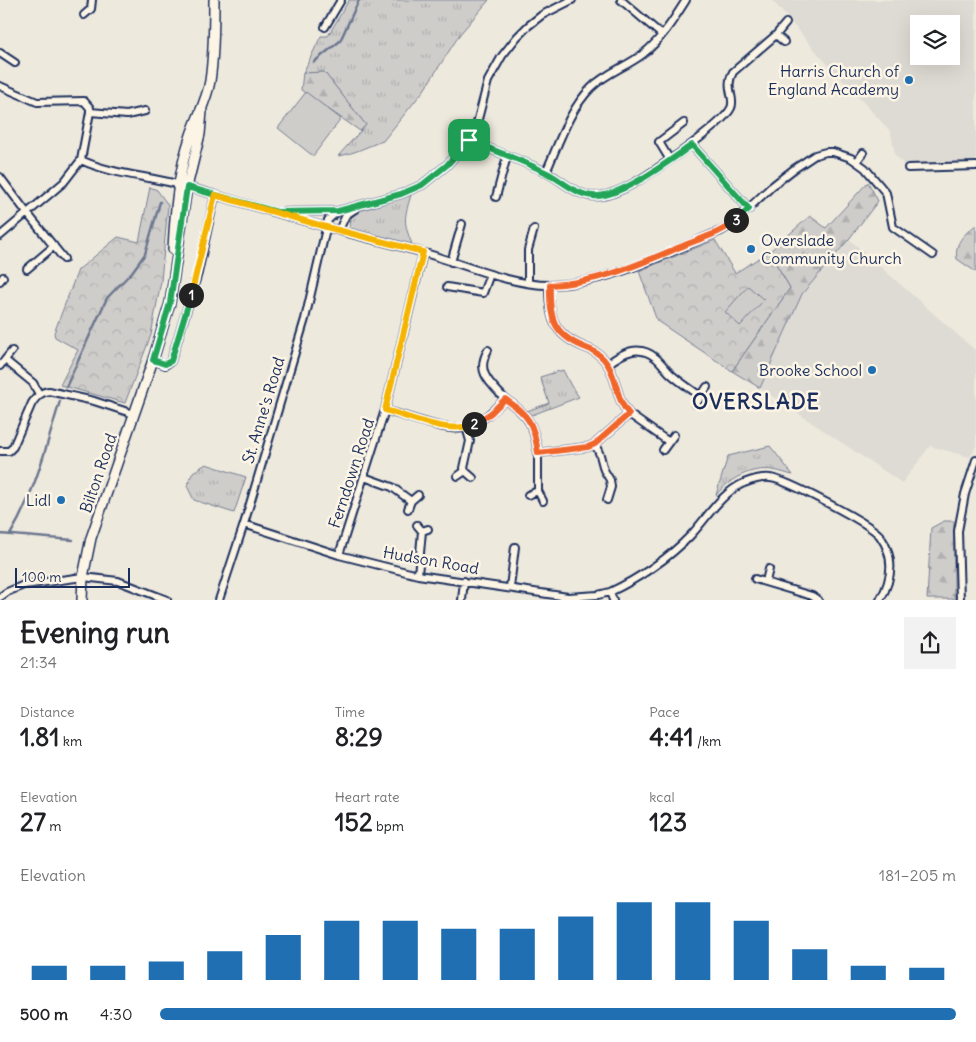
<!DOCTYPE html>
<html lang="en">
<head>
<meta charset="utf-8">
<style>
	:root { --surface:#fff; --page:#f2f2f2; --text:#202124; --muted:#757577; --accent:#1f6fb2 }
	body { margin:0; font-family:Delius,sans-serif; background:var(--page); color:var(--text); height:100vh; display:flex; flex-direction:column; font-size:19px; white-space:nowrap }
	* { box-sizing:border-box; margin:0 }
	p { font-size:16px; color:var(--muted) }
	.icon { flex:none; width:28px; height:28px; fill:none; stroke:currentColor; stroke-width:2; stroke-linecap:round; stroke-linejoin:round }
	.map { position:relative; height:600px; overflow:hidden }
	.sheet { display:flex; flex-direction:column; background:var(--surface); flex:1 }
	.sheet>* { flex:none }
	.controls { position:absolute; left:910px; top:15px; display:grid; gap:10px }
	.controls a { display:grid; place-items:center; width:50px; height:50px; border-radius:0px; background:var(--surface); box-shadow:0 5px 20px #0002; font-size:25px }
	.scale { position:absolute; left:15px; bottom:12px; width:115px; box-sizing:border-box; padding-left:5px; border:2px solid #1b2f5e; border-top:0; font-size:14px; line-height:18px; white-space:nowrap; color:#1b2f5e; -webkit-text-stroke:4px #fcf5e5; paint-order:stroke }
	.pin { position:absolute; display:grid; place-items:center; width:42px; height:42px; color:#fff; margin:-21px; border-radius:10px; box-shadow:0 2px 8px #0006 }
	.km { position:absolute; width:25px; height:25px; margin:-12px; border-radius:50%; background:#222; color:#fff; font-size:14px; line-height:25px; text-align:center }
	.round { display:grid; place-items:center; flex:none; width:52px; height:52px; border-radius:0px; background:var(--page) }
	.summary { display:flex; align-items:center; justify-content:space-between; height:85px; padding:0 20px }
	h1 { font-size:28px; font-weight:700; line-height:38px }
	.metrics { display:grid; grid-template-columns:repeat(3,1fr); gap:8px; height:85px; padding:5px 20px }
	.metrics div { display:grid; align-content:center }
	.metrics b { font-size:25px; font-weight:700 }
	.metrics small { font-size:14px; font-weight:400 }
	.metrics p { font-size:14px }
	.chart { height:140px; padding:10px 20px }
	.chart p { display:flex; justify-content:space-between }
	.chart svg { width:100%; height:90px; margin-top:5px; stroke:var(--accent); stroke-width:6 }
	ul { padding:0 20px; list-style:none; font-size:16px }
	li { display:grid; grid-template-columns:80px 60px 1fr; align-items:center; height:38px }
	li i { height:12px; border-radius:6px; background:var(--accent) }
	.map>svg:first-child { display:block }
</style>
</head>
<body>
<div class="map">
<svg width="976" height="600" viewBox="0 0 976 600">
	<defs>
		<pattern id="grass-tufts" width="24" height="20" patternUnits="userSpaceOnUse" patternTransform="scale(1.25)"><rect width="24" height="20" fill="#cfcdca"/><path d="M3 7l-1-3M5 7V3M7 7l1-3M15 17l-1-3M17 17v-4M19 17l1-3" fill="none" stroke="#b1b0b0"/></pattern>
		<pattern id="forest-firs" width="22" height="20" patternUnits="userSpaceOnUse" patternTransform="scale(1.25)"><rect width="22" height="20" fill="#cfcdca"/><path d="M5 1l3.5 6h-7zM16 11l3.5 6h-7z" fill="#b1b0b0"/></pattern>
		<pattern id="park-crowns" width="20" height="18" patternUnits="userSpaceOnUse" patternTransform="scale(1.25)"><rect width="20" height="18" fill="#cfcdca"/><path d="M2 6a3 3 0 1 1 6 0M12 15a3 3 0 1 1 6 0" fill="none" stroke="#b1b0b0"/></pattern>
	</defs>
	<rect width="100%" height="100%" fill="#eee9dd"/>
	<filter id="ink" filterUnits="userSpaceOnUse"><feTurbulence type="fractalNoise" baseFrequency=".02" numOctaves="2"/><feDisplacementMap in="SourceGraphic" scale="10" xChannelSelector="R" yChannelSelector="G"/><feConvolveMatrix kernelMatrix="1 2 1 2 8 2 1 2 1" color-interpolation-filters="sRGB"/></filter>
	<g filter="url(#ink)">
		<path fill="#dedbd4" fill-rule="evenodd" d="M772,0H976V161L904,165L895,155L891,132L820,56ZM919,24H951V56H919Z
			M849,239L976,351V446L970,457L930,446L902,483L760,388L802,294Z"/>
		<path fill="url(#grass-tufts)" stroke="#757e94" d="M349,0H489L460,34L424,90L383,141C367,146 354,154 338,156L366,125L324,72L303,73L321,36H328Z
			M411,195C404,218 403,222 412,244L350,228L351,218L356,212Z
			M563,370L571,386L579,397L532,415L527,411L549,403L540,377Z
			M770,446L793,475C787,474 780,471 773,470C751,467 730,478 716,495L728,456Z
			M206,464L246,477L234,513L194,500L187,486L193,472Z"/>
		<path fill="url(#forest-firs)" stroke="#757e94" d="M324,72L366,125L360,131L301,90L303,73Z
			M868,182L878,201L849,239L802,294L760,388L732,371L790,288L769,252L810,216L826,228Z
			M976,225V272L957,259C954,243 964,234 976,225Z
			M944,521H954V599H927L931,528Z"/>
		<path fill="url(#park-crowns)" stroke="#757e94" d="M150,187L157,190L168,205L161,281L151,335L125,403L60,385L78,350L55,337L54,333L78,270L118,237L139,242Z
			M715,240L735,273L769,252L790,288L732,371L657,321L639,271Z"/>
		<path fill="#cfcdca" stroke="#757e94" d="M306,92L341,119L313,156L278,128Z
			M748,286L764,300L740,326L725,312Z"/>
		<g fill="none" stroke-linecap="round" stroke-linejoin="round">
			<path stroke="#6c778f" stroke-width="2.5" d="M314,62L340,41L359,0
				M66,387L107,298L132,272L145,254L160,202
				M0,534L73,540
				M10,535C35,493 46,447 60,401"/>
			<defs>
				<path id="minor" d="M621,0L662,35
					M84,15L91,9L92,0
					M325,27L341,0
					M776,35L784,42
					M0,53L15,63
					M0,86L37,102L84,101L90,108V112L81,160L64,182L0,236
					M90,112L127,115L145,111
					M469,140C494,151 521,160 546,172C563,181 580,199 600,196C625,193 656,169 677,155C688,147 726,119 731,108C736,98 724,88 733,72L776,35L786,23
					M692,145L749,209
					M81,160C113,175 150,176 184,186C231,199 278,214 326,227C357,236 389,243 421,252C462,263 510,286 552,285C612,283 667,252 721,231L731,225L771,187L794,169L815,155L826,152H833L851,158L865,168L886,193L893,227L933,255
					M670,160L659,142L684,123
					M857,161L863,153
					M908,168L976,166
					M546,172C559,143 569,110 591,88C606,73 626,67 643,54C661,40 674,19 686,0
					M0,177L27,213L64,259
					M496,197L507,156
					M283,212L338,211
					M339,230L346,215L355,209
					M451,262L462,224
					M27,269L54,246
					M0,281L3,277
					M528,283V250L534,229
					M447,287L483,293L490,274
					M488,350C475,372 490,383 505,399
					M5,360L33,383L39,394
					M153,360L165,365L171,361L198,273L215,195
					M608,364C623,352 639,344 656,358C662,363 666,370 672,375C681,383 691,389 700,396
					M0,366L12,351
					M696,404L707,387
					M385,410C405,416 445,431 464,428C480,424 494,410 505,399C529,415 534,425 538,453L588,447L595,444L629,414C616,400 618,381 608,365C603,356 593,350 584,347C552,334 549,316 549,285
					M629,414L669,442
					M466,427L470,441L464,468L465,471L473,478
					M595,444L600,455L604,470L610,480L611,487L607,500
					M663,450L674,435
					M0,451H9L13,447L32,403C37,396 41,392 49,391L94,401L134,414
					M538,453V491L543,501
					M458,476L465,471
					M364,477L392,487L411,501
					M528,495L538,491
					M408,509L411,501L418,495
					M244,524L339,555L418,575L568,597L598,595L610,592L613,600
					M417,525L422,531L428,529
					M339,555L385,410L423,253
					M418,575L422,531
					M755,579L812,596L818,600
					M766,581L769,569
					M510,587L515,547
					M610,592C638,579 669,558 690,536C707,518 721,493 744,483C752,480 761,477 770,478C785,479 871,524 880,536C895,557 893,578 880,600
					M0,597L7,592L24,585L83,577L118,581L167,600
					M219,600L244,524L305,319L328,220L338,211L401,194L422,185L447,165L469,140L477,123L488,81L502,56L517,37L528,26L542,15L572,0
					M462,600L464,581
					M960,600L958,531L965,494L976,460"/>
				<path id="secondary" d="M173,249C175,211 178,172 191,135C197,117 207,100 210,81C214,54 214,27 214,0
					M82,600L83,577L91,538L153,360L170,303L187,187L200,134L202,111"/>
			</defs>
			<use href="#minor" stroke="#1b2f5e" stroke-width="10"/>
			<use href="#secondary" stroke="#1b2f5e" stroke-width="12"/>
			<use href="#minor" stroke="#fcf5e5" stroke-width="6"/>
			<use href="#secondary" stroke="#fcf5e5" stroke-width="9"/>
		</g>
	</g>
	<g fill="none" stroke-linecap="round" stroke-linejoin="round" filter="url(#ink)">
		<defs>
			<path id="split-1" d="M191,295L171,361L165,364L153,360L170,303L187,187L277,212L338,211L401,194L422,185L447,165L469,140"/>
			<path id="split-2" d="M191,295L215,195L326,227L423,252L385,410C410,417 449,435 474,424"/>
			<path id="split-3" d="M474,424L491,413L505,399C529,415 534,424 538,453L588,447L595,444L629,414C616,400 618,381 608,365C603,356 593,350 584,347C552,334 549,316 550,285C599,283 639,264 685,245C702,238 722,233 736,220"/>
			<path id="split-4" d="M469,140C494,151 522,160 547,173C563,181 579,198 598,196C626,194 669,161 692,145L749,209L736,220"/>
		</defs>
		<use href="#split-1" stroke="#fff" stroke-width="10"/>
		<use href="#split-2" stroke="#fff" stroke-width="10"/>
		<use href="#split-3" stroke="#fff" stroke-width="10"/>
		<use href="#split-4" stroke="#fff" stroke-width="10"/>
		<use href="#split-1" stroke="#22a559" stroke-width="6"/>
		<use href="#split-2" stroke="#f5b400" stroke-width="6"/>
		<use href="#split-3" stroke="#f0652b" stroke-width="6"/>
		<use href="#split-4" stroke="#22a559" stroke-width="6"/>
	</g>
	<g fill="#1f6fb2" stroke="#fcf5e5" stroke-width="2">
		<circle cx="909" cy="80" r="5"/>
		<circle cx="751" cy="249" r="5"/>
		<circle cx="872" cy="370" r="5"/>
		<circle cx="61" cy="500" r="5"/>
	</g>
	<g text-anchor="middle" stroke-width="5" stroke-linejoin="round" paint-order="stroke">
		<g font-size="16" fill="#1b2f5e" stroke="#fcf5e5" text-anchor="end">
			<text x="899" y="77">Harris Church of<tspan x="899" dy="18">England Academy</tspan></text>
			<text x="761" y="246" text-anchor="start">Overslade<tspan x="761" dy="18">Community Church</tspan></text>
			<text x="862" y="376">Brooke School</text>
			<text x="51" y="506">Lidl</text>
		</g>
		<g font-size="16" fill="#1b2f5e" stroke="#fcf5e5">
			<text transform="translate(263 410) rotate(-73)" y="6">St. Anne's Road</text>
			<text transform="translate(98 473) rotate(-71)" y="6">Bilton Road</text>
			<text transform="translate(351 473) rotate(-72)" y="6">Ferndown Road</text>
			<text transform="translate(431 560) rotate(10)" y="6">Hudson Road</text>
		</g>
		<g font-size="21" font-weight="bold" letter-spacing="1" fill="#1b2f5e" stroke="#fcf5e5">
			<text x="756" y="409">OVERSLADE</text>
		</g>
	</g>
</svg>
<div class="controls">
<a><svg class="icon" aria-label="layers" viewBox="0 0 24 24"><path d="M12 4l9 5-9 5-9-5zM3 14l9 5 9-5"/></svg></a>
</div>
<div class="scale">100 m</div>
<div class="pin" style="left:469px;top:140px;background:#1e9e55"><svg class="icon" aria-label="arrive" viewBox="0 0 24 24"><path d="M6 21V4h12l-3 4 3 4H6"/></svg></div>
<b class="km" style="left:191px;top:295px">1</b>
<b class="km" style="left:474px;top:424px">2</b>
<b class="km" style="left:736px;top:220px">3</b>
</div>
<section class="sheet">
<div class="summary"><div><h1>Evening run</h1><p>21:34</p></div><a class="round"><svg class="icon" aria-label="share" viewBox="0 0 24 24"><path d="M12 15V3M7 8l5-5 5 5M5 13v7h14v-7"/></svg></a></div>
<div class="metrics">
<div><p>Distance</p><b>1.81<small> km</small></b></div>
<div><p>Time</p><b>8:29</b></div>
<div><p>Pace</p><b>4:41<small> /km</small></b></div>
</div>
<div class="metrics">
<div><p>Elevation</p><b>27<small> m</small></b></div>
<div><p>Heart rate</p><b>152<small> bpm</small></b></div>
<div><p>kcal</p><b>123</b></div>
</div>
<div class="chart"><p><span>Elevation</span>181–205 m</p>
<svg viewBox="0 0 160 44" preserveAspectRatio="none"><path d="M5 44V37M15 44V37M25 44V35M35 44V30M45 44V22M55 44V15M65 44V15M75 44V19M85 44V19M95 44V13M105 44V6M115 44V6M125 44V15M135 44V29M145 44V37M155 44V38"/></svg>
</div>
<ul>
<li><b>500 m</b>4:30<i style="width:100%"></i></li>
</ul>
</section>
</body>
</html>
